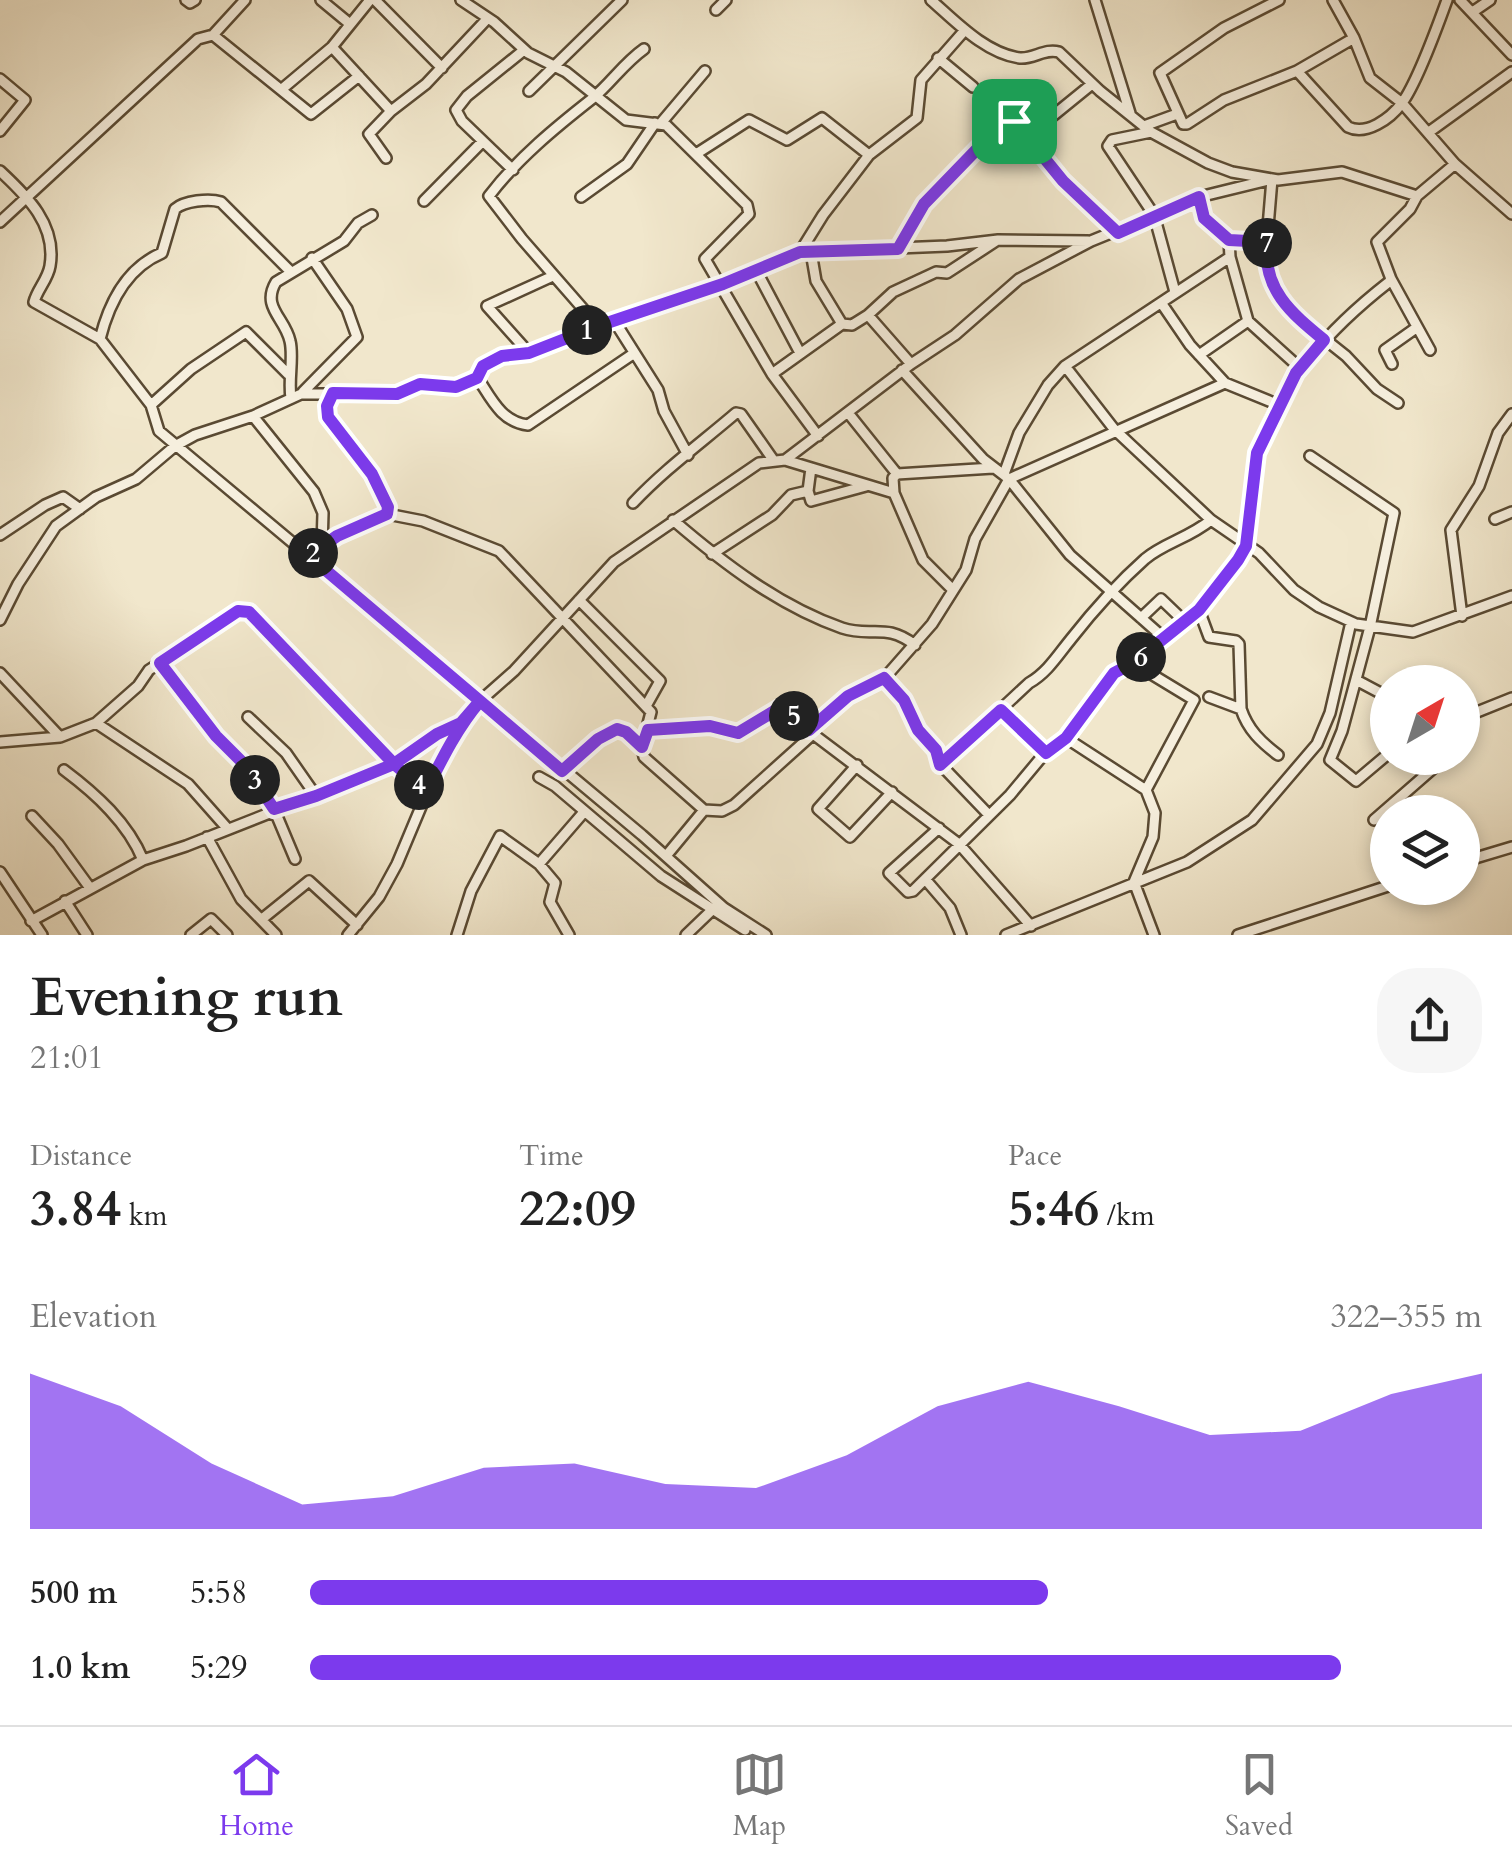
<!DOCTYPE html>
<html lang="en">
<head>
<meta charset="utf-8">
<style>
	:root { --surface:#fff; --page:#f6f6f6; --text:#222; --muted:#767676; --line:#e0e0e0; --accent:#7c3aed }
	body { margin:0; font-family:Cardo,serif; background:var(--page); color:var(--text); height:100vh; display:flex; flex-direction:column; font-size:38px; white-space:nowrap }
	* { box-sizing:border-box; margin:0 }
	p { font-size:32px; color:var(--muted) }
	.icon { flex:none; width:55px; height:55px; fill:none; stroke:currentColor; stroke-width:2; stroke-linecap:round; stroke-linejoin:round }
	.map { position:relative; height:935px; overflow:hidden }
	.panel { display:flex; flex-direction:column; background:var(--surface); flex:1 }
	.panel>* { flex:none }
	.needle { width:65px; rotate:39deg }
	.tools { position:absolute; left:1370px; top:665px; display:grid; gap:20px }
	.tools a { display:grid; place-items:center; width:110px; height:110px; border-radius:50%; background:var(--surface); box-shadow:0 5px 15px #0003; font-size:50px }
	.pin { position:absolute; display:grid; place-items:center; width:85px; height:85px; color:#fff; margin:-42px; border-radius:20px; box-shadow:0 5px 15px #0006 }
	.km { position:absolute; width:50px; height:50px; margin:-25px; border-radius:50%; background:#222; color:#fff; font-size:28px; line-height:50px; text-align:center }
	.round { display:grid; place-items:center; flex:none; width:105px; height:105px; border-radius:40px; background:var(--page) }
	.overview { display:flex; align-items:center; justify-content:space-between; height:170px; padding:0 30px }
	h1 { font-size:55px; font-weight:700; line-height:75px }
	.figures { display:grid; grid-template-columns:repeat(3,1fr); gap:15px; height:170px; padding:10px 30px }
	.figures div { display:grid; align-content:center }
	.figures b { font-size:50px; font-weight:700 }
	.figures small { font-size:28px; font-weight:400 }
	.figures p { font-size:28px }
	.chart { height:280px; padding:20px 30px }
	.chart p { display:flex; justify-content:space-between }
	.chart svg { width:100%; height:180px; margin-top:10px; fill:var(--accent); opacity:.7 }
	ul { padding:0 30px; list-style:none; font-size:32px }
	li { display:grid; grid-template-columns:160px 120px 1fr; align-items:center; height:75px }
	li i { height:25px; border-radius:12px; background:var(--accent) }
	.tab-bar { display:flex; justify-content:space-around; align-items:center; height:140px; border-top:2px solid var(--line); background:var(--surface); font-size:28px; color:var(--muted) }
	.tab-bar a { display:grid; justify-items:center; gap:5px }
	.tab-bar .current { color:var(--accent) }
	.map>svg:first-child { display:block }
</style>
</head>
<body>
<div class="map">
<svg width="1512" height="935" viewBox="0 0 1512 935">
	<rect width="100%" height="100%" fill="#f1e7cc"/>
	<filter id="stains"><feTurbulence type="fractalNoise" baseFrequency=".002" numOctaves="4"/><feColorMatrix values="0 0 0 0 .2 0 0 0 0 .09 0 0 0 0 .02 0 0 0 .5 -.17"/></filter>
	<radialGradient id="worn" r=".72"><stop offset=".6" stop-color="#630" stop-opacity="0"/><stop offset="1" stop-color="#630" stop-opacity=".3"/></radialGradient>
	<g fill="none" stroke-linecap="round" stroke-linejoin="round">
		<defs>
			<path id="minor" d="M186,0L190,3L195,0
				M321,0L350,24
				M375,0L442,68
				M461,0L494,22L528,53L566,72L626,120L666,125L747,205L749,214L705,259L772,374L818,436
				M931,0C955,21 986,54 1020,58C1034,59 1045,48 1059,52L1100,91L1151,132L1208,163L1232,172L1278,180L1342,172L1417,196L1455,164
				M1095,0L1130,113
				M1279,0L1224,28L1160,73L1183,124H1187L1224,100L1297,71L1354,38
				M1333,0L1354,38L1370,78L1402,103L1455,164L1512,214
				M1460,0L1512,55
				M716,10L726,0
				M1474,11L1490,0
				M213,35L311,114L359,76
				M332,47L391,111
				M938,58L973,87
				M1297,71L1348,127C1366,136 1390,119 1402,103C1416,84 1438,25 1447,0
				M0,79L25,100L0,131
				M282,89L332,47L370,0
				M529,91L622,0
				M661,123L705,71
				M1144,126L1177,114
				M1151,132L1112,140L1108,146L1154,215L1175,292
				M1429,132L1512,72
				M1028,136L1092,84
				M696,154L749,120L787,140L822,118L869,155
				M386,158L369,134L391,111L426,84L488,18
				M513,170L462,121L456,110L467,96L524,50
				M0,171C27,196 57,225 50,266C48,279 37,290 34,302L100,339L151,405L159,431L642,835L724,908L766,935
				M581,197L627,164L655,123
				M1199,197L1205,218L1229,240L1267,242
				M424,201L482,142
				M0,222L198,39L213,35L245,0
				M1229,240L1230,257L1248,321L1300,368
				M898,249L924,204L981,146L1014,121L1063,181L1118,233
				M800,252L823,215L869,155L917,118L921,80L965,30
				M811,252L816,281L842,324
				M756,270L800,353
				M1391,279L1430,350
				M1162,304L1190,345L1225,383L1279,405
				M868,315L911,364
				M615,322L658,390L664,411L688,455
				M598,326L522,239L489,196C518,158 556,127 593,98C611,83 624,63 644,49
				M100,339C109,303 126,268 162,253L175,209C184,201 209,198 221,202L291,272
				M529,353L487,306L553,276
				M1199,355L1248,321
				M1392,364L1385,350L1416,328
				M1065,366L1114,429L1211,520L1259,553L1294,590L1319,607L1356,624L1413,632L1512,596
				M902,370L983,459L1009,479L1070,555L1165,639
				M772,374L842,324L852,325L868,315L893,292L936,272L947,273L996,241
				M477,377C491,398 501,422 528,425L633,354
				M303,392L357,337L347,309L312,258
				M333,393L327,406L328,417L372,474L388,507L387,514
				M291,398C288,380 294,357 290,341C285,318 261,307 276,282L344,241L358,223L372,215
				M151,405L191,369L246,332L288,374
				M849,414L897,474
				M253,416L314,492L323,513L322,546
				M1310,456L1394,513L1370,627L1342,731L1330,760L1356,781L1388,754
				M785,460L894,493
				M811,468L808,491L811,501L866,486
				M897,474L893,478L894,493L923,560L952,589
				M897,474L993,468
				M1004,474L1019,433L1048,385L1065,366L1230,257
				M633,503C665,469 701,443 736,413L741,414L774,461
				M1495,519L1512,512
				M673,520C723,563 779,606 842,628C872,638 885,622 915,645
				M0,535L45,505L63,497L80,509
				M712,554L772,515L791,495L808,491
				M309,556L337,536L387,514L423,521L499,551L651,712L642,747L644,757L704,810L722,811L734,805L813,734
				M579,600L660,681L646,706
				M1199,610C1213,590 1235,570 1244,548C1256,520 1248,486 1256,457C1278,384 1330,328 1389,282L1391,279L1377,242L1410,209L1417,196
				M1462,616L1451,530L1479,486L1498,433L1512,414
				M1141,618L1161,599L1185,622
				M0,620L18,584L56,526L96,497L136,479L175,446L195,435L253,416L301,394H397L419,384L456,387L477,377L483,366L501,356L529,353L598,326L723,285L800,252L947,246L998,240L1088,241
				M160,663L216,736L244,764L274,809L295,859
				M1133,663L1194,700L1146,790
				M0,673L60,737
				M883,678L904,700L918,730L936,750L941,765L989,815
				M1356,680L1388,697
				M1209,697L1241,709
				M1001,710L1045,753
				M248,717L286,753L316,796
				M1462,718L1512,698
				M96,723L188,784L227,828
				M648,729L710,726L738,733L778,708L785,709L813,734L959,844L1031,926
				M809,730L848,696L889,673L932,624L966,570L975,539L1009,479L1225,383
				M1066,738L1146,790L1155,813L1153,837L1134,882L1154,935
				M0,742L60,737L96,723L138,686L149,670L243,609L249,612L394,764L426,791
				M857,765L818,809L850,837L892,792
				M941,765L1029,683C1047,673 1058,655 1071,639C1093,611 1118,583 1145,559C1164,543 1189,538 1211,520
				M64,770C96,794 128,823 143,860
				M563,771L598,739L617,729L626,732L642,747
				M539,777L555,786L661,876L745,930
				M32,816L58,844L90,888
				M1374,820L1445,758
				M939,828L889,873L908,892L913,891L1010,795L1045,753L1066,738L1114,673L1133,663L1199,610L1209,637L1236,641L1239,644L1241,709C1248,730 1261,742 1278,755
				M207,837L241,899L276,935
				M666,856L704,810
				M1462,862L1512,847
				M0,872L42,935
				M925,879L950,908L961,935
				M65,901L87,935
				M262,919L309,881L357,925
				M31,921L143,860L186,846L394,764L437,734L461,723
				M191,935L211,919L227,935
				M348,935L379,897L397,864L436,771L461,723L480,701L514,671L614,562L759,463L785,460L911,364L955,335L1019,279L1091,241L1199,197L1272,179L1265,263L1285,304L1292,313L1346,356L1377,389L1398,403
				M457,935L471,891L500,836L539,864
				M569,935L550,902L555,883L539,864L584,812
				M686,935L711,911
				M1006,935L1187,862L1252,820L1317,744L1330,713L1351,622
				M1238,935L1388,886"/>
		</defs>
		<use href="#minor" stroke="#5a4a33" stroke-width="14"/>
		<use href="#minor" stroke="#f6efde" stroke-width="9"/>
	</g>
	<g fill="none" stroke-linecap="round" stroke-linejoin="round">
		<defs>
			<path id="route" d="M1014,121L982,144L924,204L898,249L800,252L723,284L598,326L529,353L502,356L483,366L477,378L456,387L420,384L397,394L333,393L327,406L328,417L372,474L388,507L387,514L337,536L309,556L480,701L461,723L437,734L394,764L316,796L274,809L244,764L216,736L160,663L238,611L249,612L394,764L426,791C442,759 457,728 480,701L562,771L598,739L617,729L626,732L642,747L648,730L710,726L738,733L781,707L809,730L848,696L884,678L904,700L918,730L936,750L940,765L1001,710L1046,753L1066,738L1114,673L1133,663L1199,610L1238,560L1246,546L1257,453L1296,373L1324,340C1291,313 1262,289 1267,242L1229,240L1204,218L1199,197L1118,233L1063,181L1014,121"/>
		</defs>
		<use href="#route" stroke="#fff" stroke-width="20"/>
		<use href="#route" stroke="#7c3aed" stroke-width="12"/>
	</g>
	<rect width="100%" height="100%" filter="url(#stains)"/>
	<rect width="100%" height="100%" fill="url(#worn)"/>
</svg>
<div class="tools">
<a><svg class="needle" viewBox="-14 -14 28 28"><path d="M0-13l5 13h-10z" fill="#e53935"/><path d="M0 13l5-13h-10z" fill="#767676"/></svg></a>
<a><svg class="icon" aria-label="layers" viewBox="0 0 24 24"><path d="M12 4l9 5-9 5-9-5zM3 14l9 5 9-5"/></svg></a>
</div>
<div class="pin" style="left:1014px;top:121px;background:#1e9e55"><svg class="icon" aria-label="arrive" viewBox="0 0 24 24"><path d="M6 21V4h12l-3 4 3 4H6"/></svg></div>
<b class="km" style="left:587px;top:330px">1</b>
<b class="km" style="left:313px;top:553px">2</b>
<b class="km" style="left:255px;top:780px">3</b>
<b class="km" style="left:419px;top:785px">4</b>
<b class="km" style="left:794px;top:716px">5</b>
<b class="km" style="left:1141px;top:657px">6</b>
<b class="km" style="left:1267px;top:243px">7</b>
</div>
<section class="panel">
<div class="overview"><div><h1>Evening run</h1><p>21:01</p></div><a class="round"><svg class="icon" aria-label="share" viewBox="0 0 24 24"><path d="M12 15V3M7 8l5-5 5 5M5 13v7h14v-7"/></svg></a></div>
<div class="figures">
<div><p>Distance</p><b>3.84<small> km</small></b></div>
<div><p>Time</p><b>22:09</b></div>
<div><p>Pace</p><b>5:46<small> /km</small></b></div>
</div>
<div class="chart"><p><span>Elevation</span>322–355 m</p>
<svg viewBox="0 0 160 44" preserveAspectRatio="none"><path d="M0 44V6L10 14L20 28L30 38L40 36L50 29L60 28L70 33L80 34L90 26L100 14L110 8L120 14L130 21L140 20L150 11L160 6V44z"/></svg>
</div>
<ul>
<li><b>500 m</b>5:58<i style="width:63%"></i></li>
<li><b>1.0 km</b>5:29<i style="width:88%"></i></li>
</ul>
</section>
<nav class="tab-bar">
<a class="current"><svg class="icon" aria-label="home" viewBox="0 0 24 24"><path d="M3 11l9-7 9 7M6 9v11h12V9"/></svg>Home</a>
<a><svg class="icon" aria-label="map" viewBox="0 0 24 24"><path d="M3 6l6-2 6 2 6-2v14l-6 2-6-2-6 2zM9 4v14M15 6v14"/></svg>Map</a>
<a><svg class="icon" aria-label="saved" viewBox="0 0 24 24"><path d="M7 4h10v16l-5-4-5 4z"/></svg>Saved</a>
</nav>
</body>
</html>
